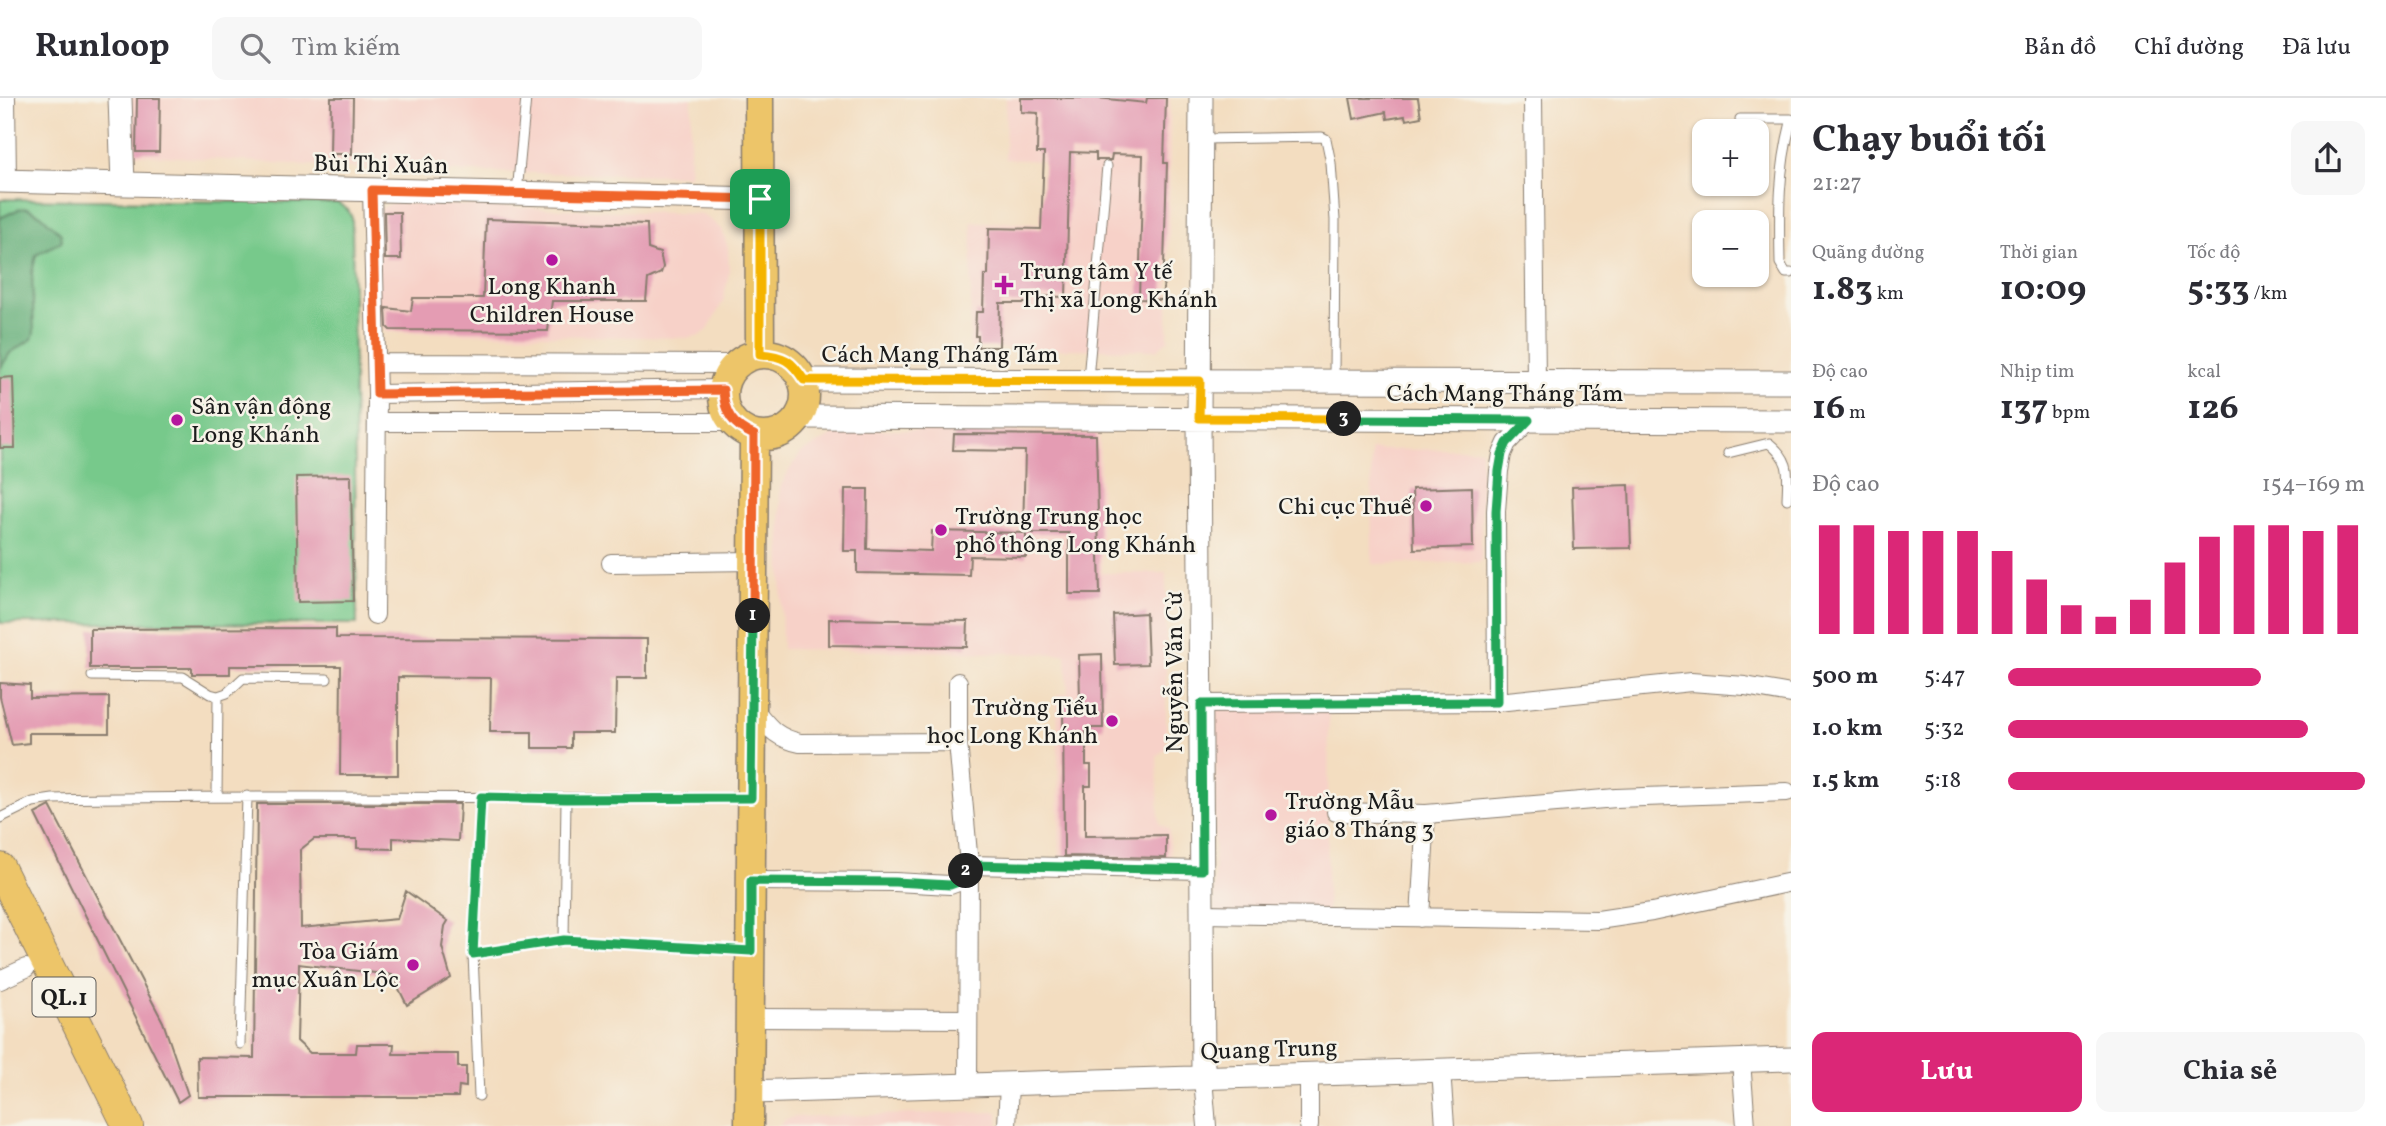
<!DOCTYPE html>
<html lang="vi">
<head>
<meta charset="utf-8">
<style>
	:root { --surface:#fff; --page:#f7f7f7; --text:#2b2b33; --muted:#7c7c81; --line:#e1e1e2; --accent:#db2777 }
	body { margin:0; font-family:Vollkorn,serif; background:var(--page); color:var(--text); height:100vh; display:flex; flex-direction:column; font-size:26px; white-space:nowrap }
	* { box-sizing:border-box; margin:0 }
	p { font-size:23px; color:var(--muted) }
	.icon { flex:none; width:38px; height:38px; fill:none; stroke:currentColor; stroke-width:2; stroke-linecap:round; stroke-linejoin:round }
	.map { position:relative; flex:1; overflow:hidden }
	.side { display:flex; flex-direction:column; background:var(--surface); width:595px }
	.side>* { flex:none }
	.fabs { position:absolute; left:1692px; top:21px; display:grid; gap:14px }
	.fabs a { display:grid; place-items:center; width:77px; height:77px; border-radius:14px; background:var(--surface); box-shadow:0 2px 5px #0004; font-size:35px }
	.pin { position:absolute; display:grid; place-items:center; width:60px; height:60px; color:#fff; margin:-30px; border-radius:14px; box-shadow:0 4px 10px #0006 }
	.km { position:absolute; width:35px; height:35px; margin:-18px; border-radius:50%; background:#222; color:#fff; font-size:19px; line-height:35px; text-align:center }
	.round { display:grid; place-items:center; flex:none; width:74px; height:74px; border-radius:14px; background:var(--page) }
	.head { display:flex; align-items:center; justify-content:space-between; height:119px; padding:0 21px }
	h1 { font-size:38px; font-weight:700; line-height:52px }
	.stats { display:grid; grid-template-columns:repeat(3,1fr); gap:10px; height:119px; padding:7px 21px }
	.stats div { display:grid; align-content:center }
	.stats b { font-size:35px; font-weight:700 }
	.stats small { font-size:19px; font-weight:400 }
	.stats p { font-size:19px }
	.chart { height:196px; padding:14px 21px }
	.chart p { display:flex; justify-content:space-between }
	.chart svg { width:100%; height:126px; margin-top:7px; stroke:var(--accent); stroke-width:6 }
	.button { display:flex; gap:14px; margin-top:auto; padding:14px 21px }
	.button a { flex:1; height:80px; border-radius:14px; background:var(--accent); color:#fff; font-size:28px; font-weight:700; line-height:80px; text-align:center }
	.button a+a { background:var(--page); color:var(--text) }
	ul { padding:0 21px; list-style:none; font-size:23px }
	li { display:grid; grid-template-columns:112px 84px 1fr; align-items:center; height:52px }
	li i { height:18px; border-radius:9px; background:var(--accent) }
	header { display:flex; align-items:center; gap:42px; box-sizing:border-box; height:98px; padding:0 35px; background:var(--surface); border-bottom:2px solid var(--line) }
	header strong { font-size:33px }
	nav { display:flex; gap:38px; margin-inline-start:auto; font-size:24px }
	.search { width:490px; height:63px; background:var(--page); display:flex; align-items:center; gap:18px; box-sizing:border-box; padding:0 24px; border-radius:14px; color:var(--muted); font-size:26px }
	main { display:flex; flex:1; min-height:0 }
	.map>svg:first-child { display:block }
</style>
</head>
<body>
<header>
<strong>Runloop</strong>
<div class="search"><svg class="icon" aria-label="search" viewBox="0 0 24 24"><circle cx="10" cy="10" r="6"/><path d="M15 15l6 6"/></svg>Tìm kiếm</div>
<nav><a>Bản đồ</a><a>Chỉ đường</a><a>Đã lưu</a></nav>
</header>
<main>
<div class="map">
<svg width="1791" height="1028" viewBox="0 0 1791 1028">
	<rect width="100%" height="100%" fill="#f7f3e8"/>
	<filter id="ink" filterUnits="userSpaceOnUse"><feTurbulence type="fractalNoise" baseFrequency=".0143" numOctaves="2"/><feDisplacementMap in="SourceGraphic" scale="14" xChannelSelector="R" yChannelSelector="G"/><feConvolveMatrix kernelMatrix="1 2 1 2 8 2 1 2 1" color-interpolation-filters="sRGB"/></filter>
	<filter id="wash" filterUnits="userSpaceOnUse"><feTurbulence type="fractalNoise" baseFrequency=".00686" numOctaves="4" result="noise"/><feDisplacementMap in="SourceGraphic" scale="28" xChannelSelector="R" yChannelSelector="G"/><feGaussianBlur stdDeviation="1.57" result="paint"/><feColorMatrix in="noise" values="0 0 0 0 0 0 0 0 0 0 0 0 0 0 0 0 0 1.4 0 .05"/><feComposite in="paint" operator="in"/></filter>
	<g filter="url(#wash)">
		<rect width="100%" height="100%" fill="#f3ddc0"/>
		<path fill="#f7d1c8" d="M128,0H692L689,77L404,73L130,56Z
			M1006,0H1170L1168,242L1157,252L970,250L972,124L1038,125L1039,201L1043,63L1005,61Z
			M392,105L700,116L711,122L722,132L728,150L729,175L723,203L708,232L701,237L687,240L387,234L375,219L376,114Z
			M855,332L1099,334L1102,475H1166V650L1157,658L1159,725L1169,731L1171,765L1060,768L1057,597L1068,595L1066,556L782,551L780,390L789,372L801,355L835,336Z
			M1481,351V464L1372,466L1371,352Z
			M1216,611H1329L1327,823L1214,822Z
			M998,1014V1028H777L786,1021L795,1019Z"/>
		<path fill="#77c98b" stroke="#4a7254" stroke-width="2" d="M0,101L338,105L348,112L352,120L357,526L0,525Z"/>
		<path fill="#61ad77" stroke="#3e644a" stroke-width="2" d="M27,110L41,117L61,136L62,143L36,157L32,174L34,235L32,241L10,255L0,271V120L19,111Z"/>
		<g id="blocks">
			<path fill="#e49cb3" d="M137,0H160L159,54H136Z
				M331,0H353L352,56H330Z
				M1021,0H1097L1146,5L1147,0H1166L1164,65H1167L1163,202L1139,201L1143,57L1112,56L1111,62H1096V55L1070,54L1066,199L1030,198V205H1000L999,249H978V238H975L976,214H983L984,177H988L989,130L1041,131L1044,55H1037L1038,15L1021,14Z
				M1350,0H1418L1421,19L1406,22L1405,18L1387,21L1386,14L1354,21Z
				M384,114H400L401,161H385Z
				M486,121L647,126L648,151L660,155L663,169L661,175L648,181L646,203H552L548,233L390,232L387,229L386,210L411,213L413,200H483Z
				M13,279L15,350H0V280Z
				M954,336L1096,337L1100,496H1069V435H1023L1025,353L953,352Z
				M351,378L353,503L298,504L296,379Z
				M1629,387L1631,450L1574,451L1572,389Z
				M1472,389L1473,449L1414,451L1412,391Z
				M845,391H868L867,451L931,453L932,433L1026,435V459L970,458L969,477L857,475V453H844Z
				M1146,515L1148,566L1115,567L1113,517Z
				M829,521L968,523L967,549L829,547Z
				M336,530V540L647,541V580H616L615,635H571V650H532V634H490L491,580L398,579V677H340L341,568H230V576H192V570H90V531Z
				M1102,556L1103,630H1086V667H1091V688H1085V738L1166,737V760L1064,758L1063,604L1080,603L1079,557Z
				M0,585L30,587V600L109,599V635H29V645L12,647L0,599Z
				M257,706H460L458,743L393,740V751L357,750V741H314L300,752L301,830L397,821L406,793L448,823L445,828L442,849L451,880L407,907L392,877L299,866L297,943L310,955H356L357,946H394L393,956H458V969H466V989L459,988L458,999H198L197,959L254,960Z
				M50,708L163,924L188,997L178,1004L35,716Z"/>
		</g>
	</g>
	<g filter="url(#ink)">
		<use href="#blocks" fill-opacity="0" stroke="#887c6e" stroke-width="2"/>
		<g fill="none" stroke-linecap="round" stroke-linejoin="round">
			<defs>
				<path id="service" d="M1740,21H1791
					M1791,24C1778,75 1779,114 1780,165L1786,175H1791
					M1203,41L1322,39L1326,41L1331,65L1335,122L1334,281
					M517,95L526,0
					M1088,281L1107,68
					M1728,355L1769,345C1791,363 1788,373 1787,401
					M92,578L183,579L210,596L218,598L227,595L243,580L327,581
					M217,698L218,598
					M0,720L33,704L53,701C284,696 515,701 747,700
					M564,842L566,701
					M473,856L564,842L747,853
					M240,946L247,698
					M479,998L473,856L481,699"/>
				<path id="minor" d="M6,0L7,83
					M1533,0L1536,283
					M372,92L377,296L375,517
					M377,265L737,266
					M377,296L723,291
					M377,324H733
					M611,465L753,463
					M958,584V644L969,767L968,987
					M1497,604L1496,413L1499,373L1502,356L1507,345L1529,322
					M1201,606L1497,604L1691,584L1745,588L1791,596
					M752,609C769,629 774,639 800,645L958,644
					M1336,714L1426,716L1616,700L1787,694
					M751,783L895,784L950,787L958,784L969,767L1202,772
					M1202,816L1598,822L1652,814L1791,784
					M1420,820L1426,716
					M0,882L26,870
					M750,920L968,921
					M1741,963L1746,1028
					M1441,972L1445,1028
					M1203,980L1207,1028
					M1007,1028L1009,986
					M1309,1028V976"/>
				<path id="tertiary" d="M120,0L123,86
					M1201,0L1199,320L1203,980
					M0,83L760,101
					M804,282L1791,284
					M800,319L1791,323
					M750,994L1791,961"/>
				<path id="primary" d="M759,0L760,256
					M723 297a41 41 0 1 1 82 0a41 41 0 1 1-82 0Z
					M749,1028L754,337"/>
				<path id="trunk" d="M0,770L128,1028"/>
			</defs>
			<use href="#service" stroke="#887c6e" stroke-width="11"/>
			<use href="#minor" stroke="#887c6e" stroke-width="20"/>
			<use href="#tertiary" stroke="#887c6e" stroke-width="25"/>
			<use href="#primary" stroke="#887c6e" stroke-width="31"/>
			<use href="#trunk" stroke="#887c6e" stroke-width="32"/>
			<use href="#service" stroke="#fff" stroke-width="9"/>
			<use href="#minor" stroke="#fff" stroke-width="18"/>
			<use href="#tertiary" stroke="#fff" stroke-width="23"/>
			<use href="#primary" stroke="#edc569" stroke-width="28"/>
			<use href="#trunk" stroke="#edc569" stroke-width="30"/>
		</g>
	</g>
	<g fill="none" stroke-linecap="round" stroke-linejoin="round" filter="url(#ink)">
		<defs>
			<path id="split-1" d="M753,518L754,337C733,328 724,315 723,292L377,296L372,92L760,101"/>
			<path id="split-2" d="M753,518L751,700L566,701L481,699L473,856L564,842L751,853V783L895,784L950,787L958,784L966,773"/>
			<path id="split-3" d="M966,773L969,767L1202,772L1201,606L1497,604L1496,413L1499,373L1502,356L1507,345L1529,322L1344,321"/>
			<path id="split-4" d="M760,101V256C784,258 791,262 804,282L1200,283L1199,320L1344,321"/>
		</defs>
		<use href="#split-1" stroke="#fff" stroke-width="14"/>
		<use href="#split-2" stroke="#fff" stroke-width="14"/>
		<use href="#split-3" stroke="#fff" stroke-width="14"/>
		<use href="#split-4" stroke="#fff" stroke-width="14"/>
		<use href="#split-1" stroke="#f0652b" stroke-width="9"/>
		<use href="#split-2" stroke="#22a559" stroke-width="9"/>
		<use href="#split-3" stroke="#22a559" stroke-width="9"/>
		<use href="#split-4" stroke="#f5b400" stroke-width="9"/>
	</g>
	<g fill="#b5179e" stroke="#f7f3e8" stroke-width="2.5">
		<circle cx="552" cy="162" r="7"/>
		<path d="M1000.5 176.5h7v7h7v7h-7v7h-7v-7h-7v-7h7z"/>
		<circle cx="177" cy="322" r="7"/>
		<circle cx="1426" cy="408" r="7"/>
		<circle cx="941" cy="432" r="7"/>
		<circle cx="1112" cy="623" r="7"/>
		<circle cx="1271" cy="717" r="7"/>
		<circle cx="413" cy="867" r="7"/>
	</g>
	<g text-anchor="middle" stroke-width="5" stroke-linejoin="round" paint-order="stroke">
		<rect fill="#f7f3e8" stroke="#5e5c59" stroke-width="2" x="32.5" y="879.5" width="63" height="39" rx="5"/>
		<g font-size="23" font-weight="bold" fill="#1c1c1c">
			<text x="64" y="907">QL.1</text>
		</g>
		<g font-size="24" fill="#1c1c1c" stroke="#f7f3e8">
			<text transform="translate(381 66) rotate(1)" y="8">Bùi Thị Xuân</text>
			<text x="940" y="264">Cách Mạng Tháng Tám</text>
			<text x="1505" y="303">Cách Mạng Tháng Tám</text>
			<text transform="translate(1174 574) rotate(-90)" y="8">Nguyễn Văn Cừ</text>
			<text transform="translate(1269 951) rotate(-2)" y="8">Quang Trung</text>
		</g>
		<g font-size="24" fill="#1c1c1c" stroke="#f7f3e8" text-anchor="start">
			<text x="1020" y="181">Trung tâm Y tế<tspan x="1020" dy="28">Thị xã Long Khánh</tspan></text>
			<text x="552" y="196" text-anchor="middle">Long Khanh<tspan x="552" dy="28">Children House</tspan></text>
			<text x="191" y="316">Sân vận động<tspan x="191" dy="28">Long Khánh</tspan></text>
			<text x="1412" y="416" text-anchor="end">Chi cục Thuế</text>
			<text x="955" y="426">Trường Trung học<tspan x="955" dy="28">phổ thông Long Khánh</tspan></text>
			<text x="1098" y="617" text-anchor="end">Trường Tiểu<tspan x="1098" dy="28">học Long Khánh</tspan></text>
			<text x="1285" y="711">Trường Mẫu<tspan x="1285" dy="28">giáo 8 Tháng 3</tspan></text>
			<text x="399" y="861" text-anchor="end">Tòa Giám<tspan x="399" dy="28">mục Xuân Lộc</tspan></text>
		</g>
	</g>
</svg>
<div class="fabs">
<a>+</a>
<a>−</a>
</div>
<div class="pin" style="left:760px;top:101px;background:#1e9e55"><svg class="icon" aria-label="arrive" viewBox="0 0 24 24"><path d="M6 21V4h12l-3 4 3 4H6"/></svg></div>
<b class="km" style="left:753px;top:518px">1</b>
<b class="km" style="left:966px;top:773px">2</b>
<b class="km" style="left:1344px;top:321px">3</b>
</div>
<section class="side">
<div class="head"><div><h1>Chạy buổi tối</h1><p>21:27</p></div><a class="round"><svg class="icon" aria-label="share" viewBox="0 0 24 24"><path d="M12 15V3M7 8l5-5 5 5M5 13v7h14v-7"/></svg></a></div>
<div class="stats">
<div><p>Quãng đường</p><b>1.83<small> km</small></b></div>
<div><p>Thời gian</p><b>10:09</b></div>
<div><p>Tốc độ</p><b>5:33<small> /km</small></b></div>
</div>
<div class="stats">
<div><p>Độ cao</p><b>16<small> m</small></b></div>
<div><p>Nhịp tim</p><b>137<small> bpm</small></b></div>
<div><p>kcal</p><b>126</b></div>
</div>
<div class="chart"><p><span>Độ cao</span>154–169 m</p>
<svg viewBox="0 0 160 44" preserveAspectRatio="none"><path d="M5 44V6M15 44V6M25 44V8M35 44V8M45 44V8M55 44V15M65 44V25M75 44V34M85 44V38M95 44V32M105 44V19M115 44V10M125 44V6M135 44V6M145 44V8M155 44V6"/></svg>
</div>
<ul>
<li><b>500 m</b>5:47<i style="width:71%"></i></li>
<li><b>1.0 km</b>5:32<i style="width:84%"></i></li>
<li><b>1.5 km</b>5:18<i style="width:100%"></i></li>
</ul>
<div class="button"><a>Lưu</a><a>Chia sẻ</a></div>
</section>
</main>
</body>
</html>
